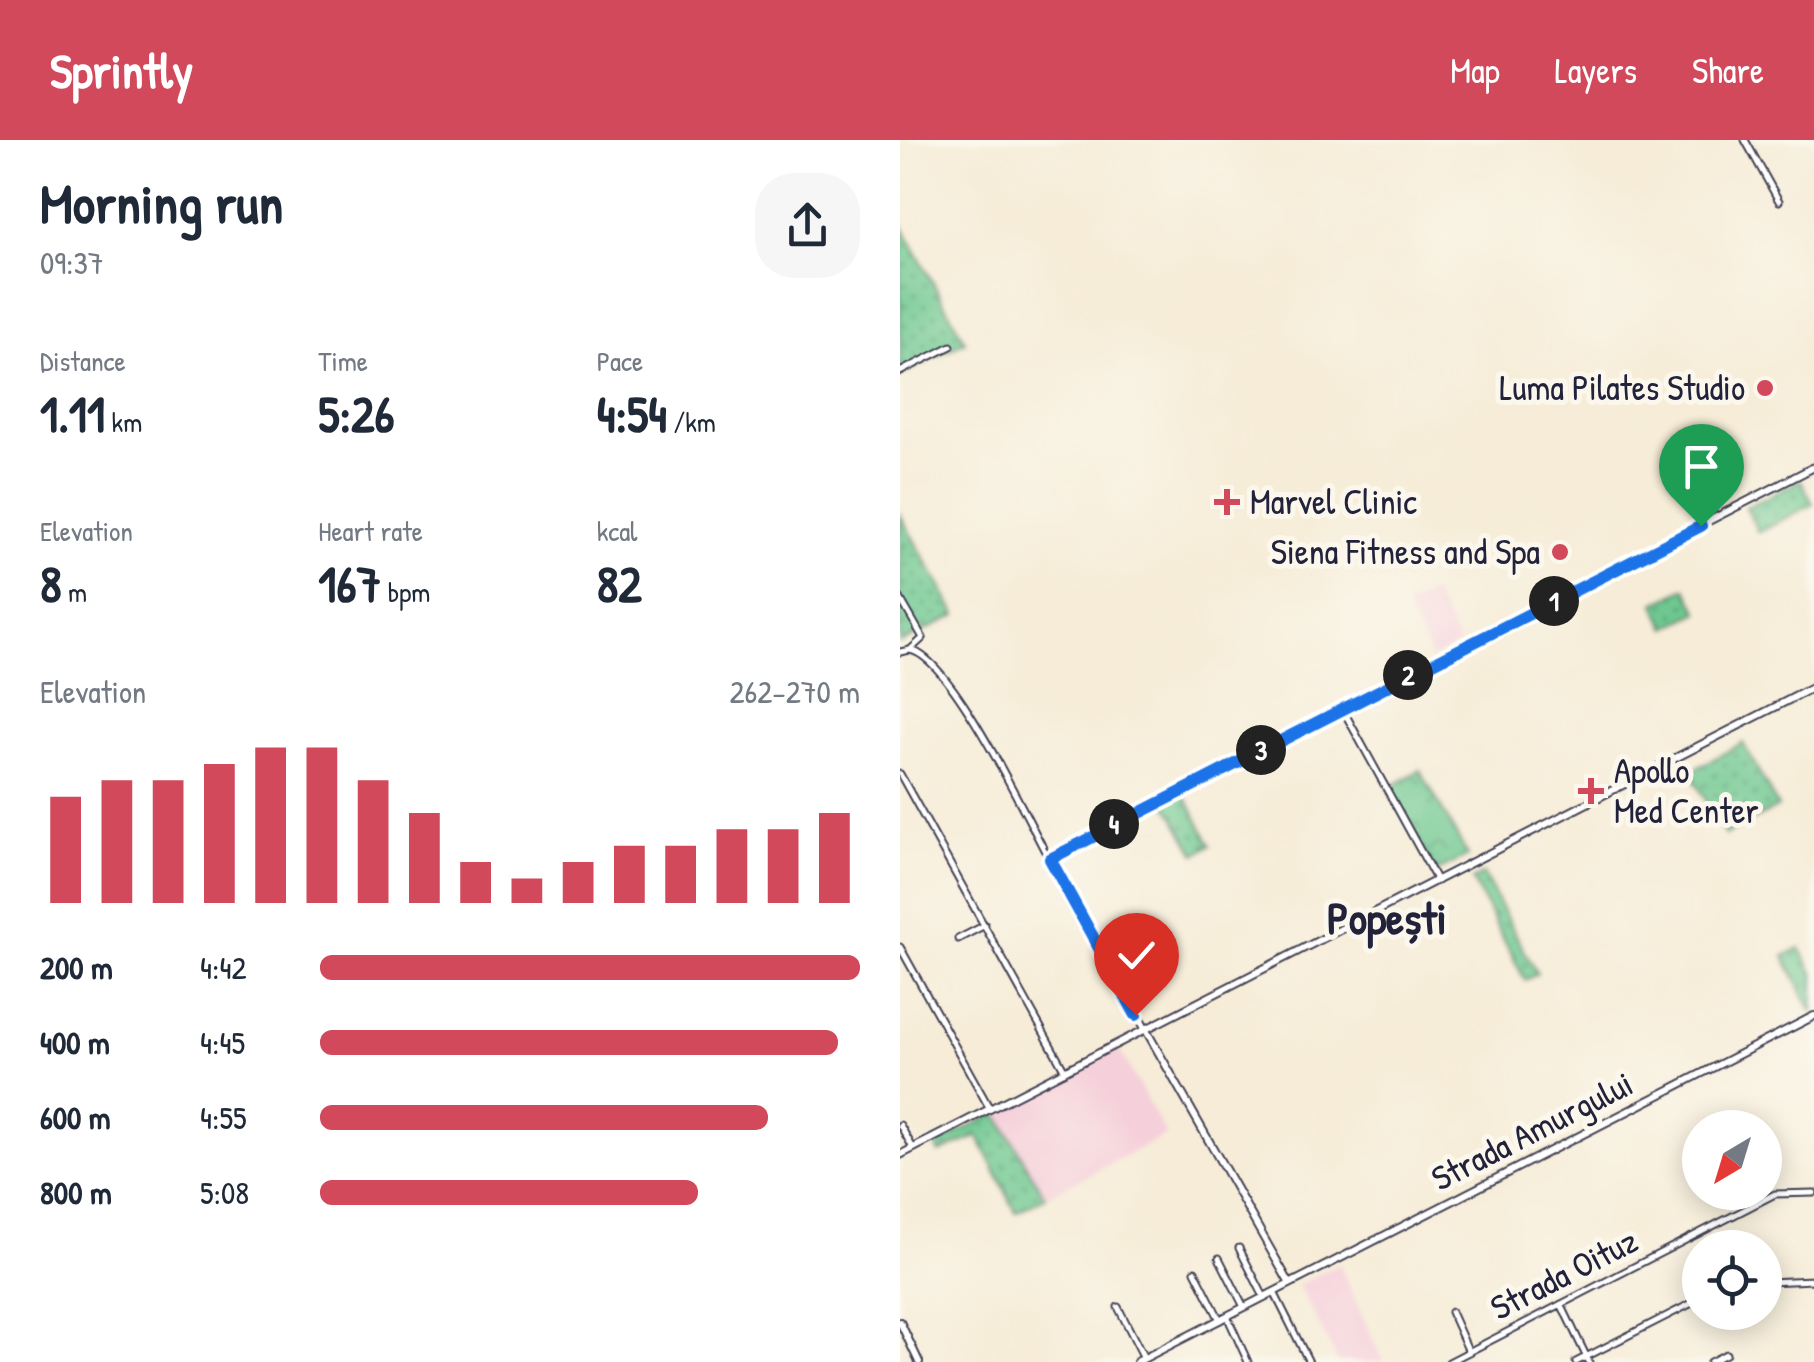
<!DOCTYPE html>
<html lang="en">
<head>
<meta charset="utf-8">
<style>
	:root { --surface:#fff; --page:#f6f6f7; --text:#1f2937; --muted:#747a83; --accent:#d1495b }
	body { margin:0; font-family:"Patrick Hand",sans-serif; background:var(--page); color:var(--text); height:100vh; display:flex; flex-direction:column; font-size:38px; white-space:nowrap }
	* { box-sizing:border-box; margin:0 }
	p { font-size:32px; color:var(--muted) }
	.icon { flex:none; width:55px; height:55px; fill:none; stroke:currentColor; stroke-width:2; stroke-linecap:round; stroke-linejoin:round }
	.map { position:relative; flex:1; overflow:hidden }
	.drawer { display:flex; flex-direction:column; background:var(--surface); width:900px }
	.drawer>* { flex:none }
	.needle { width:65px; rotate:218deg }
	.tools { position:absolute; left:782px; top:970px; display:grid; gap:20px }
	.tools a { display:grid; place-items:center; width:100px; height:100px; border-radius:50%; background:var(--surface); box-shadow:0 5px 25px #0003; font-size:50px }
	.pin { position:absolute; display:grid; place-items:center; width:85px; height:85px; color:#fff; margin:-102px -42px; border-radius:50% 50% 50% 0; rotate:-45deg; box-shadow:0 0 10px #0007 }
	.pin .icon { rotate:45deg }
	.km { position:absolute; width:50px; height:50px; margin:-25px; border-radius:50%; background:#222; color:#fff; font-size:28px; line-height:50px; text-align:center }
	.round { display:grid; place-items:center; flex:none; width:105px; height:105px; border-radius:40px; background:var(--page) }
	.head { display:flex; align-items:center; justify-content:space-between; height:170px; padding:0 40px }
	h1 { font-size:55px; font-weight:800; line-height:75px }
	.metrics { display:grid; grid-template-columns:repeat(3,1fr); gap:15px; height:170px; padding:10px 40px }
	.metrics div { display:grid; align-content:center }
	.metrics b { font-size:50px; font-weight:800 }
	.metrics small { font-size:28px; font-weight:400 }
	.metrics p { font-size:28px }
	.chart { height:280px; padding:20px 40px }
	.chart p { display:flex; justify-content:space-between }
	.chart svg { width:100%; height:180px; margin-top:10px; stroke:var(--accent); stroke-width:6 }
	ul { padding:0 40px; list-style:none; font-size:32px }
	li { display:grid; grid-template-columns:160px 120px 1fr; align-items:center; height:75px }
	li i { height:25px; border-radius:12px; background:var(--accent) }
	header { display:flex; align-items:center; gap:60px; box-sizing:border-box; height:140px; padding:0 50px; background:var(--accent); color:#fff }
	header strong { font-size:48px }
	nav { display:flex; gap:55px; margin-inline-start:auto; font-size:35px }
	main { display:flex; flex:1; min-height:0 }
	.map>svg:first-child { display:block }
</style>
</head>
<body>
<header>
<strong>Sprintly</strong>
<nav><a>Map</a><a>Layers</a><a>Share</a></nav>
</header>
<main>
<section class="drawer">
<div class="head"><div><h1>Morning run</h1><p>09:37</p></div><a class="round"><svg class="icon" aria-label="share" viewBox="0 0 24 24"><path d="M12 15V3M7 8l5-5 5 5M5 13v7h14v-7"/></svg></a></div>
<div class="metrics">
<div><p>Distance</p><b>1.11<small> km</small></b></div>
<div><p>Time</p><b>5:26</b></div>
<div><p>Pace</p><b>4:54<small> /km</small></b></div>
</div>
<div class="metrics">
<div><p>Elevation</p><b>8<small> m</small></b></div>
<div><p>Heart rate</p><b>167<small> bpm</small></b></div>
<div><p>kcal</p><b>82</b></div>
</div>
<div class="chart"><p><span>Elevation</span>262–270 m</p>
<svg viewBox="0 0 160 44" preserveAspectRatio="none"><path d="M5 44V18M15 44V14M25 44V14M35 44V10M45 44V6M55 44V6M65 44V14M75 44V22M85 44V34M95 44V38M105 44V34M115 44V30M125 44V30M135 44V26M145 44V26M155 44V22"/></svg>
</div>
<ul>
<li><b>200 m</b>4:42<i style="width:100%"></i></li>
<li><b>400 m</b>4:45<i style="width:96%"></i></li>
<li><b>600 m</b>4:55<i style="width:83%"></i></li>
<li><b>800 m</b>5:08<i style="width:70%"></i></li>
</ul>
</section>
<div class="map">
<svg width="914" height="1222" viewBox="0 0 914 1222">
	<defs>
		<pattern id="grass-dots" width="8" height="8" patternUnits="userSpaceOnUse" patternTransform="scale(2.5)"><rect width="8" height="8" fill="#6ec890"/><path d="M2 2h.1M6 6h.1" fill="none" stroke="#5aa277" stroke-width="1.8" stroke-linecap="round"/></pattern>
		<pattern id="park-crowns" width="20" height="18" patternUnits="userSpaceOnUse" patternTransform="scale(2.5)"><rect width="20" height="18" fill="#6ec890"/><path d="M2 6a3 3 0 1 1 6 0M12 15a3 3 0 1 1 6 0" fill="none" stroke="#5aa277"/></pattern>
	</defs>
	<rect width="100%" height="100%" fill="#fbf7ec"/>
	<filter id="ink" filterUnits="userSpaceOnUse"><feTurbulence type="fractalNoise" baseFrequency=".01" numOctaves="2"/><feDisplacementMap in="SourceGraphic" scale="20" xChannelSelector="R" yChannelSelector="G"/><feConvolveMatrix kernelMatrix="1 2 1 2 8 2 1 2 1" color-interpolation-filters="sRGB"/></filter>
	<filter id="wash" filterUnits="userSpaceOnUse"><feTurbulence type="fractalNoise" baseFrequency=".0048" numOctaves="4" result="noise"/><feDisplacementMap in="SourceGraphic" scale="40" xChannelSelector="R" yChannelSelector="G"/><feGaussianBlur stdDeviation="2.25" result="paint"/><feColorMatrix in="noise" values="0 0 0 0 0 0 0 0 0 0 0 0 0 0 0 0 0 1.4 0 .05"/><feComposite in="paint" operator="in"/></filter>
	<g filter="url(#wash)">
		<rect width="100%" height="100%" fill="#f6ecd7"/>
		<path fill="#f5cfda" d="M532,453L559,504L532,518L505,467Z
			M219,909L266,995L145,1057L97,973Z
			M439,1124L466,1184L483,1222H438L398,1145Z"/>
		<path fill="url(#grass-dots)" stroke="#487566" stroke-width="2.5" d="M0,83L65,201L0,235Z
			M901,340L913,364L858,392L846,367Z
			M0,375L57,475L0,503Z
			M786,448L799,472L767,488L755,464Z
			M843,603L878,667L825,695L790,632Z
			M284,653L311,705L296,714L266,663Z
			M583,734L637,834L625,840L572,740Z
			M900,808L914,834L913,872L884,816Z
			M97,973L145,1057L116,1072L78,996L39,1013L35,1004Z"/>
		<path fill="url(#park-crowns)" stroke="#487566" stroke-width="2.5" d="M520,630L568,716L536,732L489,648Z"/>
	</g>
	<g filter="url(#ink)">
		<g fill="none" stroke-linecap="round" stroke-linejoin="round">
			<defs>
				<path id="minor" d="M845,0L879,61
					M0,232L51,206
					M0,458L23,498L10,510L0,512
					M10,510C52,518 126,677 149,719
					M442,568L537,741
					M0,634L165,931
					M58,799L85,785
					M0,807L90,969
					M0,985L13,1008
					M339,1108L364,1157
					M319,1118L344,1167
					M295,1131L320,1180
					M865,1142L914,1140
					M374,1152L409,1222
					M661,1164L689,1222
					M218,1167L244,1218
					M551,1172L569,1212
					M327,1176L348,1222
					M549,1222L875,1054L914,1053
					M676,1222L800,1159
					M810,1222L826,1214"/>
				<path id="tertiary" d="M0,1015L914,547
					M390,1144L149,719L914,327
					M0,1182L19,1222
					M237,1222L914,876"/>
			</defs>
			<use href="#minor" stroke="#424052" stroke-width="9"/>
			<use href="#tertiary" stroke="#424052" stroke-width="10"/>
			<use href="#minor" stroke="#fff" stroke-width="5"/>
			<use href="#tertiary" stroke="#fff" stroke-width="6"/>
		</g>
	</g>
	<g fill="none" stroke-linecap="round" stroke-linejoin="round" filter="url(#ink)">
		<defs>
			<path id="route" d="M236,875L150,719L801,386"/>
		</defs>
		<use href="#route" stroke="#fff" stroke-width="20"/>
		<use href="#route" stroke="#1a73e8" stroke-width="12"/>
	</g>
	<g fill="#d1495b" stroke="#fbf7ec" stroke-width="4">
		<circle cx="865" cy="248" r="10"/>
		<path d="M322 347h10v10h10v10h-10v10h-10v-10h-10v-10h10z"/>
		<circle cx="660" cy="412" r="10"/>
		<path d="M686 636h10v10h10v10h-10v10h-10v-10h-10v-10h10z"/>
	</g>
	<g text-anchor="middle" stroke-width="10" stroke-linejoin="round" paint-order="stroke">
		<g font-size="35" fill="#22223b" stroke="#fbf7ec" text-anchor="end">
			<text x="845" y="260">Luma Pilates Studio</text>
			<text x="350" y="374" text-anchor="start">Marvel Clinic</text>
			<text x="640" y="424">Siena Fitness and Spa</text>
			<text x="714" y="643" text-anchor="start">Apollo<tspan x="714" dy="40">Med Center</tspan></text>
		</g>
		<g font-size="35" fill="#22223b" stroke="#fbf7ec">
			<text transform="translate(632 991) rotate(-27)" y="12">Strada Amurgului</text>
			<text transform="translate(664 1134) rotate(-27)" y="12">Strada Oituz</text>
		</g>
		<g font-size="45" font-weight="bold" fill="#22223b" stroke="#fbf7ec">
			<text x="487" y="794">Popești</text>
		</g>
	</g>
</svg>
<div class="tools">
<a><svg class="needle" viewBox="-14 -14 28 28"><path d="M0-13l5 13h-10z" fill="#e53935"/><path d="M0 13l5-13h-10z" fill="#747a83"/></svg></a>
<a><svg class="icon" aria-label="locate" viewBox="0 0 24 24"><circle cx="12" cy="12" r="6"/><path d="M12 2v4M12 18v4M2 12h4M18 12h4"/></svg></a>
</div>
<div class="pin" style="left:801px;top:386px;background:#1e9e55"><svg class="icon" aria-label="arrive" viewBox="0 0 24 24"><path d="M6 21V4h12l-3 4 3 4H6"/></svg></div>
<div class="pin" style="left:236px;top:875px;background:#d93025"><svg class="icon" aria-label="check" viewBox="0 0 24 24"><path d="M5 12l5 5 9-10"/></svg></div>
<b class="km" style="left:654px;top:461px">1</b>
<b class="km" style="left:508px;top:535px">2</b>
<b class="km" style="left:361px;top:610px">3</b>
<b class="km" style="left:214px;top:684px">4</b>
</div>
</main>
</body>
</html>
